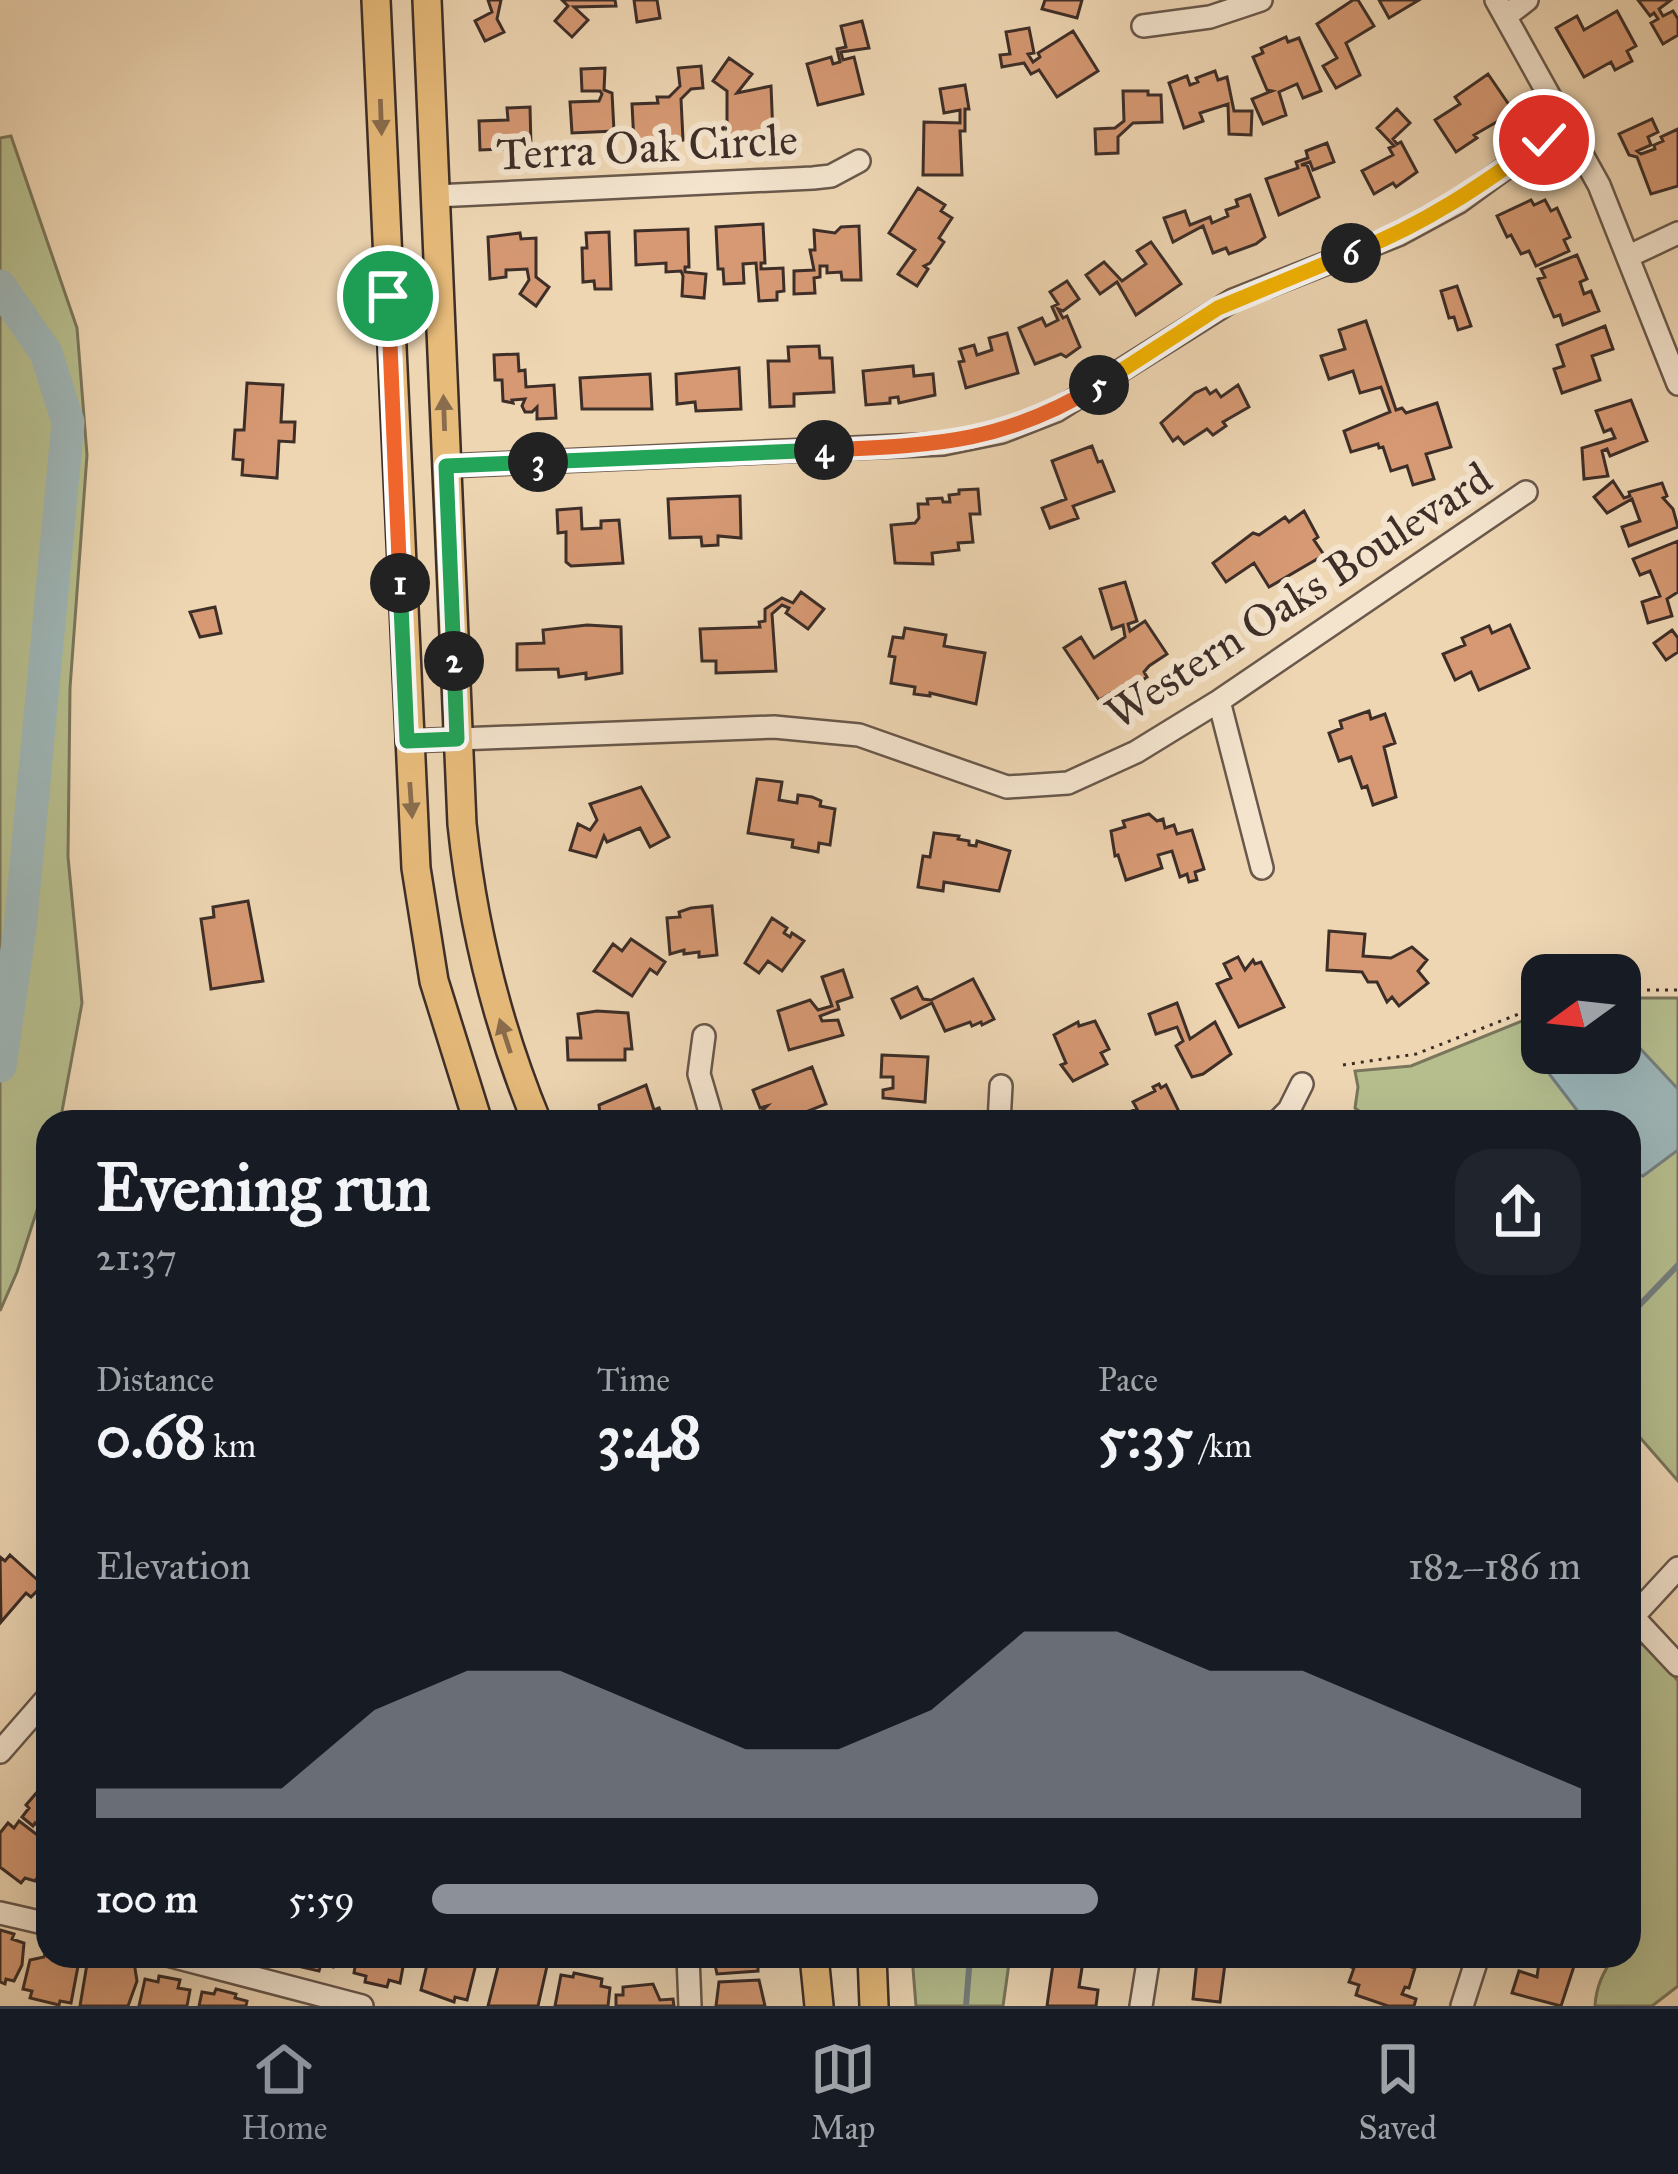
<!DOCTYPE html>
<html lang="en">
<head>
<meta charset="utf-8">
<style>
	:root { --surface:#171b24; --page:#20242c; --text:#f1f3f6; --muted:#9ea1a6; --line:#363941; --accent:#8c9099 }
	body { margin:0; font-family:"IM FELL Great Primer",serif; background:var(--page); color:var(--text); height:100vh; display:flex; flex-direction:column; font-size:45px; white-space:nowrap }
	* { box-sizing:border-box; margin:0 }
	p { font-size:39px; color:var(--muted) }
	.icon { flex:none; width:66px; height:66px; fill:none; stroke:currentColor; stroke-width:2; stroke-linecap:round; stroke-linejoin:round }
	.map { position:relative; flex:1; overflow:hidden }
	.panel { position:absolute; left:36px; top:1110px; width:1605px; height:858px; display:flex; flex-direction:column; background:var(--surface); border-radius:36px; box-shadow:0 12px 48px #0002 }
	.panel>* { flex:none }
	.needle { width:78px; rotate:255deg }
	.controls { position:absolute; left:1521px; top:954px; display:grid; gap:24px }
	.controls a { display:grid; place-items:center; width:120px; height:120px; border-radius:24px; background:var(--surface); box-shadow:0 12px 48px #0002; font-size:60px }
	.pin { position:absolute; display:grid; place-items:center; width:102px; height:102px; color:#fff; margin:-51px; border:6px solid #fff; border-radius:50%; box-shadow:0 3px 12px #0007 }
	.km { position:absolute; width:60px; height:60px; margin:-30px; border-radius:50%; background:#222; color:#fff; font-size:33px; line-height:60px; text-align:center }
	.round { display:grid; place-items:center; flex:none; width:126px; height:126px; border-radius:36px; background:var(--page) }
	.headline { display:flex; align-items:center; justify-content:space-between; height:204px; padding:0 60px }
	h1 { font-size:66px; font-weight:700; line-height:90px }
	.figures { display:grid; grid-template-columns:repeat(3,1fr); gap:18px; height:204px; padding:12px 60px }
	.figures div { display:grid; align-content:center }
	.figures b { font-size:60px; font-weight:700 }
	.figures small { font-size:33px; font-weight:400 }
	.figures p { font-size:33px }
	.chart { height:336px; padding:24px 60px }
	.chart p { display:flex; justify-content:space-between }
	.chart svg { width:100%; height:216px; margin-top:12px; fill:var(--accent); opacity:.7 }
	ul { padding:0 60px; list-style:none; font-size:39px }
	li { display:grid; grid-template-columns:192px 144px 1fr; align-items:center; height:90px }
	li i { height:30px; border-radius:15px; background:var(--accent) }
	.menu { display:flex; justify-content:space-around; align-items:center; height:168px; border-top:3px solid var(--line); background:var(--surface); font-size:33px; color:var(--muted) }
	.menu a { display:grid; justify-items:center; gap:6px }
	.menu .active { color:var(--accent) }
	.map>svg:first-child { display:block }
</style>
</head>
<body>
<div class="map">
<svg width="1678" height="2006" viewBox="0 0 1678 2006">
	<rect width="100%" height="100%" fill="#eed6b3"/>
	<filter id="stains"><feTurbulence type="fractalNoise" baseFrequency=".00167" numOctaves="4"/><feColorMatrix values="0 0 0 0 .2 0 0 0 0 .09 0 0 0 0 .02 0 0 0 .5 -.17"/></filter>
	<radialGradient id="worn" r=".72"><stop offset=".6" stop-color="#630" stop-opacity="0"/><stop offset="1" stop-color="#630" stop-opacity=".3"/></radialGradient>
	<path fill="#b7be8e" stroke="#7a765b" stroke-width="3" d="M11,136L77,328L87,455L70,688L68,857L82,1003L60,1122H48V1176L17,1272L0,1311V138Z
		M1620,998H1678V1481L1629,1425V1122H1374L1355,1108L1358,1087L1355,1071L1411,1066L1542,1013V1053H1620Z
		M1629,1641C1650,1641 1665,1666 1678,1681V1986L1652,2006H1595C1596,1987 1603,1971 1615,1956H1629L1638,1898L1637,1889L1629,1878Z
		M912,1956H1010L1003,2006H916Z"/>
	<path fill="#9eb6b7" stroke="#77807e" stroke-width="3" d="M1620,1027L1678,1089V1150L1643,1176L1629,1171V1122H1586L1547,1071C1564,1047 1592,1053 1620,1053Z"/>
	<g fill="none" stroke-linecap="round" stroke-linejoin="round">
		<path stroke="#77807e" stroke-width="6" d="M1629,1316L1678,1265
			M966,2006L970,1956"/>
		<path stroke="#9eb6b7" stroke-width="33" d="M0,286L46,353L68,422L20,929L0,1066"/>
	</g>
	<path fill="#d69973" stroke="#3d2e28" stroke-width="3" d="M488,0H501L497,19L504,32L485,41L475,21L492,12Z
		M562,0H615L616,6L574,7L588,20L572,37L555,21L568,6Z
		M634,0H657L660,18L637,22Z
		M1045,0H1082L1077,18L1042,9Z
		M1353,0H1358L1374,26L1346,43L1360,75L1336,88L1323,66L1337,58L1317,24Z
		M1379,0H1419L1389,18Z
		M1638,0H1671L1659,9L1663,16L1673,11L1678,19V35L1663,44L1651,23L1658,19L1654,13L1650,16Z
		M1617,11L1636,46L1627,51L1632,61L1615,70L1611,62L1584,77L1556,28L1577,16L1584,30Z
		M862,21L869,48L841,52L843,60L854,57L863,94L818,105L807,64L831,57L833,64L840,62L837,49L846,47L841,26Z
		M1029,28L1034,53L1028,54L1033,62L1040,57L1038,53L1073,31L1098,71L1057,97L1039,70L1031,74L1024,63L1002,67L1000,55L1010,54L1006,32Z
		M1286,37L1288,42L1299,38L1321,91L1303,98L1297,84L1279,92L1286,115L1263,124L1252,99L1272,91L1267,90L1253,57L1263,53L1261,48Z
		M729,58L752,74L737,93L771,86L773,135L738,140V135H727V91L713,81Z
		M701,66L703,88L691,89L681,99L683,140L634,143L632,104L658,103L657,97H669L680,86L678,68Z
		M605,68L604,90L612,93L614,131L572,133L570,102L599,101L602,94L600,91H582L581,69Z
		M1215,71L1218,80L1227,77L1234,111H1252L1251,135L1229,134L1228,104L1200,113L1203,121L1184,128L1169,83L1187,76L1190,85L1198,82L1196,78Z
		M1488,74L1514,112L1474,135L1477,138L1456,152L1435,120L1460,104L1455,97Z
		M965,85L969,109H965V131H960L962,175H923L924,122L960,123V110L944,113L940,89Z
		M1123,91H1148V95H1161L1162,122L1133,123L1118,137V153L1096,154L1095,129L1115,128L1124,121Z
		M530,107L531,146L512,147V136L503,137V149L480,150L479,121L508,120L507,108Z
		M1397,109L1410,123L1393,139L1397,144L1401,142L1417,172L1396,187L1393,183L1374,194L1362,171L1393,155L1389,148L1394,146L1377,128Z
		M1652,119L1658,132L1648,137L1651,145L1637,151L1641,154L1655,149L1654,145L1663,141L1661,137L1678,129V186L1651,194L1637,157L1629,155L1619,134Z
		M1327,143L1334,162L1313,170L1310,162L1301,165H1307L1319,197L1279,215L1266,179L1298,168L1296,162L1308,158L1306,151Z
		M918,188L945,205L941,211L952,218L939,238L944,242L930,263L924,266L928,269L917,286L898,274L915,250L889,233Z
		M1250,195L1265,237L1256,244L1229,254L1226,248L1213,253L1203,226L1173,242L1164,218L1185,211L1190,225L1210,217L1212,223L1228,216L1226,210L1238,206L1236,200Z
		M1531,200L1534,205L1545,200L1551,211L1557,208L1570,237L1564,240L1569,251L1536,266L1529,251L1521,254L1511,235L1507,237L1497,216Z
		M763,224L765,263H761V269L783,268L784,291L777,292V300L759,301L756,263L743,264L744,283L724,284L723,269H718L716,227Z
		M859,226L861,280H842L841,272L827,273V266H820V277L814,278L815,293L794,294V271L814,270L810,250H815L814,230L835,233L841,227Z
		M688,229L689,267H685V272L706,274L704,298L682,296L683,276L681,271L666,272V263L636,265L635,231Z
		M609,232L611,289H595L594,281L583,282L582,248H587L586,233Z
		M520,233L521,239L536,238V277L549,287L536,306L520,294L529,280L527,269L506,270V277L490,279L488,237Z
		M1151,242L1181,284L1136,315L1117,282L1100,294L1086,275L1104,262L1122,281L1146,264L1137,251Z
		M1577,255L1587,279L1580,282L1584,294L1591,291L1599,311L1563,325L1560,315L1554,317L1538,279L1545,277L1541,269Z
		M1067,281L1079,299L1063,311L1058,309L1063,318L1067,316L1080,347L1066,357L1061,354L1035,364L1019,328L1042,318L1046,326L1058,320L1052,307L1058,304L1050,292Z
		M1457,286L1471,326L1458,330L1454,317L1449,318L1441,291Z
		M1366,321L1396,410L1402,408L1406,413L1437,403L1451,447L1426,454L1434,479L1413,485L1407,466L1391,471L1383,447L1379,448L1378,444L1351,452L1344,431L1390,412L1381,387L1360,393L1353,371L1329,379L1321,356L1345,349L1339,330Z
		M1605,326L1613,349L1592,356L1600,380L1562,393L1554,369L1564,366L1557,345Z
		M1007,333L1018,373L966,388L959,362L964,361L960,349L974,345L977,355L992,350L989,338Z
		M819,346L820,358H832L834,392L794,394V406L770,407L768,361H789L788,347Z
		M518,354L519,371L525,370L526,387L554,385L556,418L537,419V407L532,412H525L522,406L525,399L512,400L513,403L503,401L502,380H495L494,355Z
		M913,366L914,376L933,374L935,395L899,403L898,397L890,398V403L866,405L863,371Z
		M739,368L741,409L696,411L695,402L677,404L676,374Z
		M650,374L652,409H582L580,378Z
		M247,383L283,385L281,422H295L294,442L279,441L277,478L242,475L243,460L233,459L235,430H244Z
		M1238,385L1249,407L1223,422L1226,426L1213,435L1207,429L1184,444L1178,437L1173,441L1161,423L1195,393L1206,388L1210,394L1216,390L1221,397Z
		M1631,400L1647,441L1610,456L1607,449L1602,451L1608,476L1584,479L1582,448L1615,438L1611,429L1604,432L1596,411Z
		M1092,446L1098,462L1102,461L1114,491L1073,506L1078,518L1050,528L1042,508L1066,499L1052,461Z
		M1613,481L1624,498L1630,496L1629,492L1662,483L1667,496L1663,498L1673,509L1678,527L1629,546L1622,527L1640,521L1632,499L1607,513L1594,497Z
		M978,489L980,514H970L973,542L958,543L959,550L932,553L933,564L895,563L891,525L915,523L919,518L918,504H928L927,499L942,498L943,502H950L949,495L959,494V490Z
		M740,496L741,538L718,536V545L702,546L701,537L670,538L668,499Z
		M581,508L582,529L601,528V521L619,520L623,563L571,566L566,562V532L558,533L557,510Z
		M1304,511L1318,537L1314,540L1324,555L1269,587L1254,563L1226,582L1213,563L1253,533L1259,535L1285,517L1289,522Z
		M1678,541V592L1667,599L1672,616L1648,623L1642,602L1660,596L1650,571L1640,575L1633,559Z
		M1125,582L1137,621L1128,624L1130,631L1145,621L1167,654L1149,666L1144,672L1147,677L1123,693L1120,688L1099,700L1064,648L1081,637L1094,658L1125,637L1123,625L1112,629L1100,589Z
		M801,592L824,609L808,629L786,613L789,608L782,605L772,614L776,671L716,673V661H702L700,629L760,627L759,622L765,621V609L782,598L793,603Z
		M215,607L221,633L200,637L190,612Z
		M587,625L621,627L622,673L586,679V673L559,677L558,669L517,670V644L544,643L543,630Z
		M1510,625L1529,668L1479,690L1471,672L1455,680L1443,654L1465,645L1462,638L1489,626L1492,633Z
		M905,628L946,635L944,646L985,653L976,704L930,693V696L914,694L915,687L891,683L895,657L889,656L893,637L903,638Z
		M1672,630L1678,638V652L1666,660L1654,643Z
		M1369,711L1371,719L1385,714L1395,743L1384,747L1396,797L1373,805L1367,786L1362,788L1351,757L1339,761L1329,733L1342,728L1340,721Z
		M757,779L782,782L779,800L797,803L798,795L812,797L821,801L820,806L835,809L830,845L819,843L818,852L792,847L793,840L748,833Z
		M641,787L669,837L650,847L640,828L607,842L604,836L596,857L570,850L578,824L590,830L597,820L590,804Z
		M1149,814L1157,821L1163,819L1165,828L1174,825L1177,834L1192,830L1204,869L1195,872L1197,880L1189,882L1187,874L1180,877L1172,851L1158,855L1162,868L1126,880L1118,855L1115,856L1111,831L1125,827L1123,821Z
		M934,833L959,836L958,839L969,841V845L976,846L977,841L1010,851L999,891L944,882L943,891L918,887L923,856L930,857Z
		M248,901L263,981L211,989L201,919L214,917L213,907Z
		M712,906L717,955L699,957V952L684,954V950L670,954L667,918L680,917L679,912L691,908Z
		M772,918L787,928L784,933L790,937L792,933L804,941L782,971L768,961L759,973L745,963Z
		M1329,931L1365,934L1363,956L1391,958L1412,947L1427,960L1418,971L1428,983L1399,1006L1392,997L1387,1002L1377,982H1368L1362,972L1327,970Z
		M631,939L665,962L657,974L650,969L632,996L594,971L613,944L622,951Z
		M1238,957L1245,970L1253,960L1255,964L1261,962L1284,1007L1239,1027L1217,984L1231,978L1224,964Z
		M843,970L852,997L837,1002L839,1009L820,1016L822,1021L838,1020L843,1035L789,1050L778,1011L810,1000L818,1010L832,1006L822,977Z
		M973,979L994,1019L982,1025L981,1022L972,1026L970,1022L945,1031L932,1003L901,1018L892,999L917,987L923,999L931,1000Z
		M1177,1003L1190,1039L1215,1022L1231,1054L1203,1074L1192,1077L1176,1046L1183,1041L1177,1027L1156,1034L1149,1014Z
		M597,1011L628,1013L632,1049H625V1060H568L567,1038H581L578,1014Z
		M1095,1021L1109,1049L1101,1053L1107,1064L1073,1081L1061,1065L1066,1063L1054,1035L1078,1022L1079,1026Z
		M882,1055L928,1057L925,1102L883,1098V1090L893,1088V1077H881Z
		M812,1067L826,1104L781,1122H768L763,1110L767,1106L760,1108L753,1090Z
		M1159,1084L1161,1088L1166,1085L1184,1122H1118L1116,1117L1137,1109L1133,1102L1155,1091L1153,1087Z
		M646,1085L654,1110L659,1108L665,1122H601L599,1105Z
		M10,1555L43,1585L31,1597L26,1593L1,1622L0,1557L5,1561Z
		M45,1783L48,1786V1837L35,1823L33,1826L22,1817L29,1808L26,1805Z
		M19,1821L44,1840L38,1856L48,1863L35,1881L25,1878L21,1883L0,1867V1833L8,1823L14,1828Z
		M0,1930L14,1934L12,1939L24,1943L22,1965L14,1981L6,1979L5,1984L0,1982Z
		M48,1943V1956H72L71,1959L79,1961L71,2003L60,2001L59,2005L30,1998L32,1991L23,1989L30,1960L44,1957Z
		M105,1956L134,1962L137,1981L128,2006H80L87,1964L91,1957L104,1960Z
		M288,1956H335L333,1967L321,1964L319,1971L297,1966L299,1959Z
		M357,1956H405L400,1983L389,1980L387,1987L365,1982L366,1976L354,1973Z
		M429,1956H478L467,2000L455,1997L454,2002L421,1990Z
		M713,1956H762V1962H758V1971L717,1974Z
		M1205,1956H1226L1220,2002L1193,1999L1197,1960Z
		M1349,1956H1378L1415,1968L1409,1988L1405,1987L1402,1994L1416,1999L1414,2006H1388L1356,1995L1359,1985L1349,1982L1354,1968L1346,1965Z
		M1540,1956L1576,1960L1561,2006L1512,1993L1519,1971L1537,1977Z
		M1054,1957L1083,1961L1079,1987L1098,1990L1096,2006H1047Z
		M511,1958L547,1966L538,2006H488L500,1959L510,1962Z
		M574,1973L602,1979L601,1986L610,1988L608,2006H555L561,1975L573,1977Z
		M159,1976L180,1980L178,1988L190,1990L187,2006H139L145,1979L158,1982Z
		M759,1980L765,2006H716L719,1982Z
		M653,1984L660,2000L673,1999L674,2006H616V1995H623V1987Z
		M216,1989L236,1994L235,1998L247,2001L246,2006H199L202,1992L214,1994Z"/>
	<g fill="none" stroke-linecap="round" stroke-linejoin="round">
		<defs>
			<path id="minor" d="M1496,0L1599,185L1678,384
				M1506,16L1527,0
				M1143,26L1210,17L1261,0
				M435,196L813,178L831,176L859,161
				M1629,256L1678,233
				M446,466L943,444L1002,432L1056,411L1233,300L1398,235L1459,202L1566,124
				M1219,701L1262,868
				M407,741L774,727L859,735L1007,787L1068,783L1136,752L1219,701L1526,492
				M704,1036L699,1074L713,1122
				M999,1122L1001,1086
				M1277,1122L1289,1110L1302,1084
				M1634,1618L1678,1665
				M1629,1621L1678,1568
				M0,1752L48,1697
				M0,1913L48,1924
				M171,1956L362,2006
				M688,1956L690,2006
				M1141,2006L1149,1956
				M1462,2006L1478,1956"/>
			<path id="major" d="M376,0L416,868L434,981L478,1122
				M427,0L462,824C473,928 497,1025 537,1122
				M814,1956L819,2006
				M872,1956L874,2006"/>
		</defs>
		<use href="#minor" stroke="#69584b" stroke-width="26"/>
		<use href="#major" stroke="#3d2e28" stroke-width="32"/>
		<path stroke="#3d2e28" stroke-width="3" stroke-dasharray="3 6" stroke-linecap="butt" d="M1620,990H1678
			M1343,1065L1416,1054L1542,1005"/>
		<use href="#minor" stroke="#f4e4ce" stroke-width="21"/>
		<use href="#major" stroke="#e7bb7a" stroke-width="27"/>
	</g>
	<defs><path id="oneway-solid" d="M-6-.8H1V-3.2L6.5 0L1 3.2V.8H-6Z" transform="scale(3)"/></defs>
	<g fill="#8a6d4d">
		<use href="#oneway-solid" transform="translate(381 117) rotate(88)"/>
		<use href="#oneway-solid" transform="translate(444 413) rotate(-92)"/>
		<use href="#oneway-solid" transform="translate(411 800) rotate(86)"/>
		<use href="#oneway-solid" transform="translate(505 1036) rotate(-108)"/>
	</g>
	<g fill="none" stroke-linecap="round" stroke-linejoin="round">
		<defs>
			<path id="split-1" d="M388,296L400,583"/>
			<path id="split-2" d="M400,583L407,741L457,739L454,661"/>
			<path id="split-3" d="M454,661L446,466L538,462"/>
			<path id="split-4" d="M538,462L824,450"/>
			<path id="split-5" d="M824,450C934,445 1002,444 1099,385"/>
			<path id="split-6" d="M1099,385L1218,308L1351,253"/>
			<path id="split-7" d="M1351,253C1424,225 1482,185 1544,140"/>
		</defs>
		<use href="#split-1" stroke="#fff" stroke-width="24"/>
		<use href="#split-2" stroke="#fff" stroke-width="24"/>
		<use href="#split-3" stroke="#fff" stroke-width="24"/>
		<use href="#split-4" stroke="#fff" stroke-width="24"/>
		<use href="#split-5" stroke="#fff" stroke-width="24"/>
		<use href="#split-6" stroke="#fff" stroke-width="24"/>
		<use href="#split-7" stroke="#fff" stroke-width="24"/>
		<use href="#split-1" stroke="#f0652b" stroke-width="15"/>
		<use href="#split-2" stroke="#22a559" stroke-width="15"/>
		<use href="#split-3" stroke="#22a559" stroke-width="15"/>
		<use href="#split-4" stroke="#22a559" stroke-width="15"/>
		<use href="#split-5" stroke="#f0652b" stroke-width="15"/>
		<use href="#split-6" stroke="#f5b400" stroke-width="15"/>
		<use href="#split-7" stroke="#f5b400" stroke-width="15"/>
	</g>
	<g text-anchor="middle" stroke-width="12" stroke-linejoin="round" paint-order="stroke">
		<g font-size="45" fill="#3d2e28" stroke="#f4e4ce">
			<text transform="translate(647 146) rotate(-3)" y="16">Terra Oak Circle</text>
			<text transform="translate(1298 595) rotate(-33)" y="16">Western Oaks Boulevard</text>
		</g>
	</g>
	<rect width="100%" height="100%" filter="url(#stains)"/>
	<rect width="100%" height="100%" fill="url(#worn)"/>
</svg>
<div class="controls">
<a><svg class="needle" viewBox="-14 -14 28 28"><path d="M0-13l5 13h-10z" fill="#e53935"/><path d="M0 13l5-13h-10z" fill="#9ea1a6"/></svg></a>
</div>
<div class="pin" style="left:388px;top:296px;background:#1e9e55"><svg class="icon" aria-label="arrive" viewBox="0 0 24 24"><path d="M6 21V4h12l-3 4 3 4H6"/></svg></div>
<div class="pin" style="left:1544px;top:140px;background:#d93025"><svg class="icon" aria-label="check" viewBox="0 0 24 24"><path d="M5 12l5 5 9-10"/></svg></div>
<b class="km" style="left:400px;top:583px">1</b>
<b class="km" style="left:454px;top:661px">2</b>
<b class="km" style="left:538px;top:462px">3</b>
<b class="km" style="left:824px;top:450px">4</b>
<b class="km" style="left:1099px;top:385px">5</b>
<b class="km" style="left:1351px;top:253px">6</b>
<section class="panel">
<div class="headline"><div><h1>Evening run</h1><p>21:37</p></div><a class="round"><svg class="icon" aria-label="share" viewBox="0 0 24 24"><path d="M12 15V3M7 8l5-5 5 5M5 13v7h14v-7"/></svg></a></div>
<div class="figures">
<div><p>Distance</p><b>0.68<small> km</small></b></div>
<div><p>Time</p><b>3:48</b></div>
<div><p>Pace</p><b>5:35<small> /km</small></b></div>
</div>
<div class="chart"><p><span>Elevation</span>182–186 m</p>
<svg viewBox="0 0 160 44" preserveAspectRatio="none"><path d="M0 44V38L10 38L20 38L30 22L40 14L50 14L60 22L70 30L80 30L90 22L100 6L110 6L120 14L130 14L140 22L150 30L160 38V44z"/></svg>
</div>
<ul>
<li><b>100 m</b>5:59<i style="width:58%"></i></li>
</ul>
</section>
</div>
<nav class="menu">
<a class="active"><svg class="icon" aria-label="home" viewBox="0 0 24 24"><path d="M3 11l9-7 9 7M6 9v11h12V9"/></svg>Home</a>
<a><svg class="icon" aria-label="map" viewBox="0 0 24 24"><path d="M3 6l6-2 6 2 6-2v14l-6 2-6-2-6 2zM9 4v14M15 6v14"/></svg>Map</a>
<a><svg class="icon" aria-label="saved" viewBox="0 0 24 24"><path d="M7 4h10v16l-5-4-5 4z"/></svg>Saved</a>
</nav>
</body>
</html>
